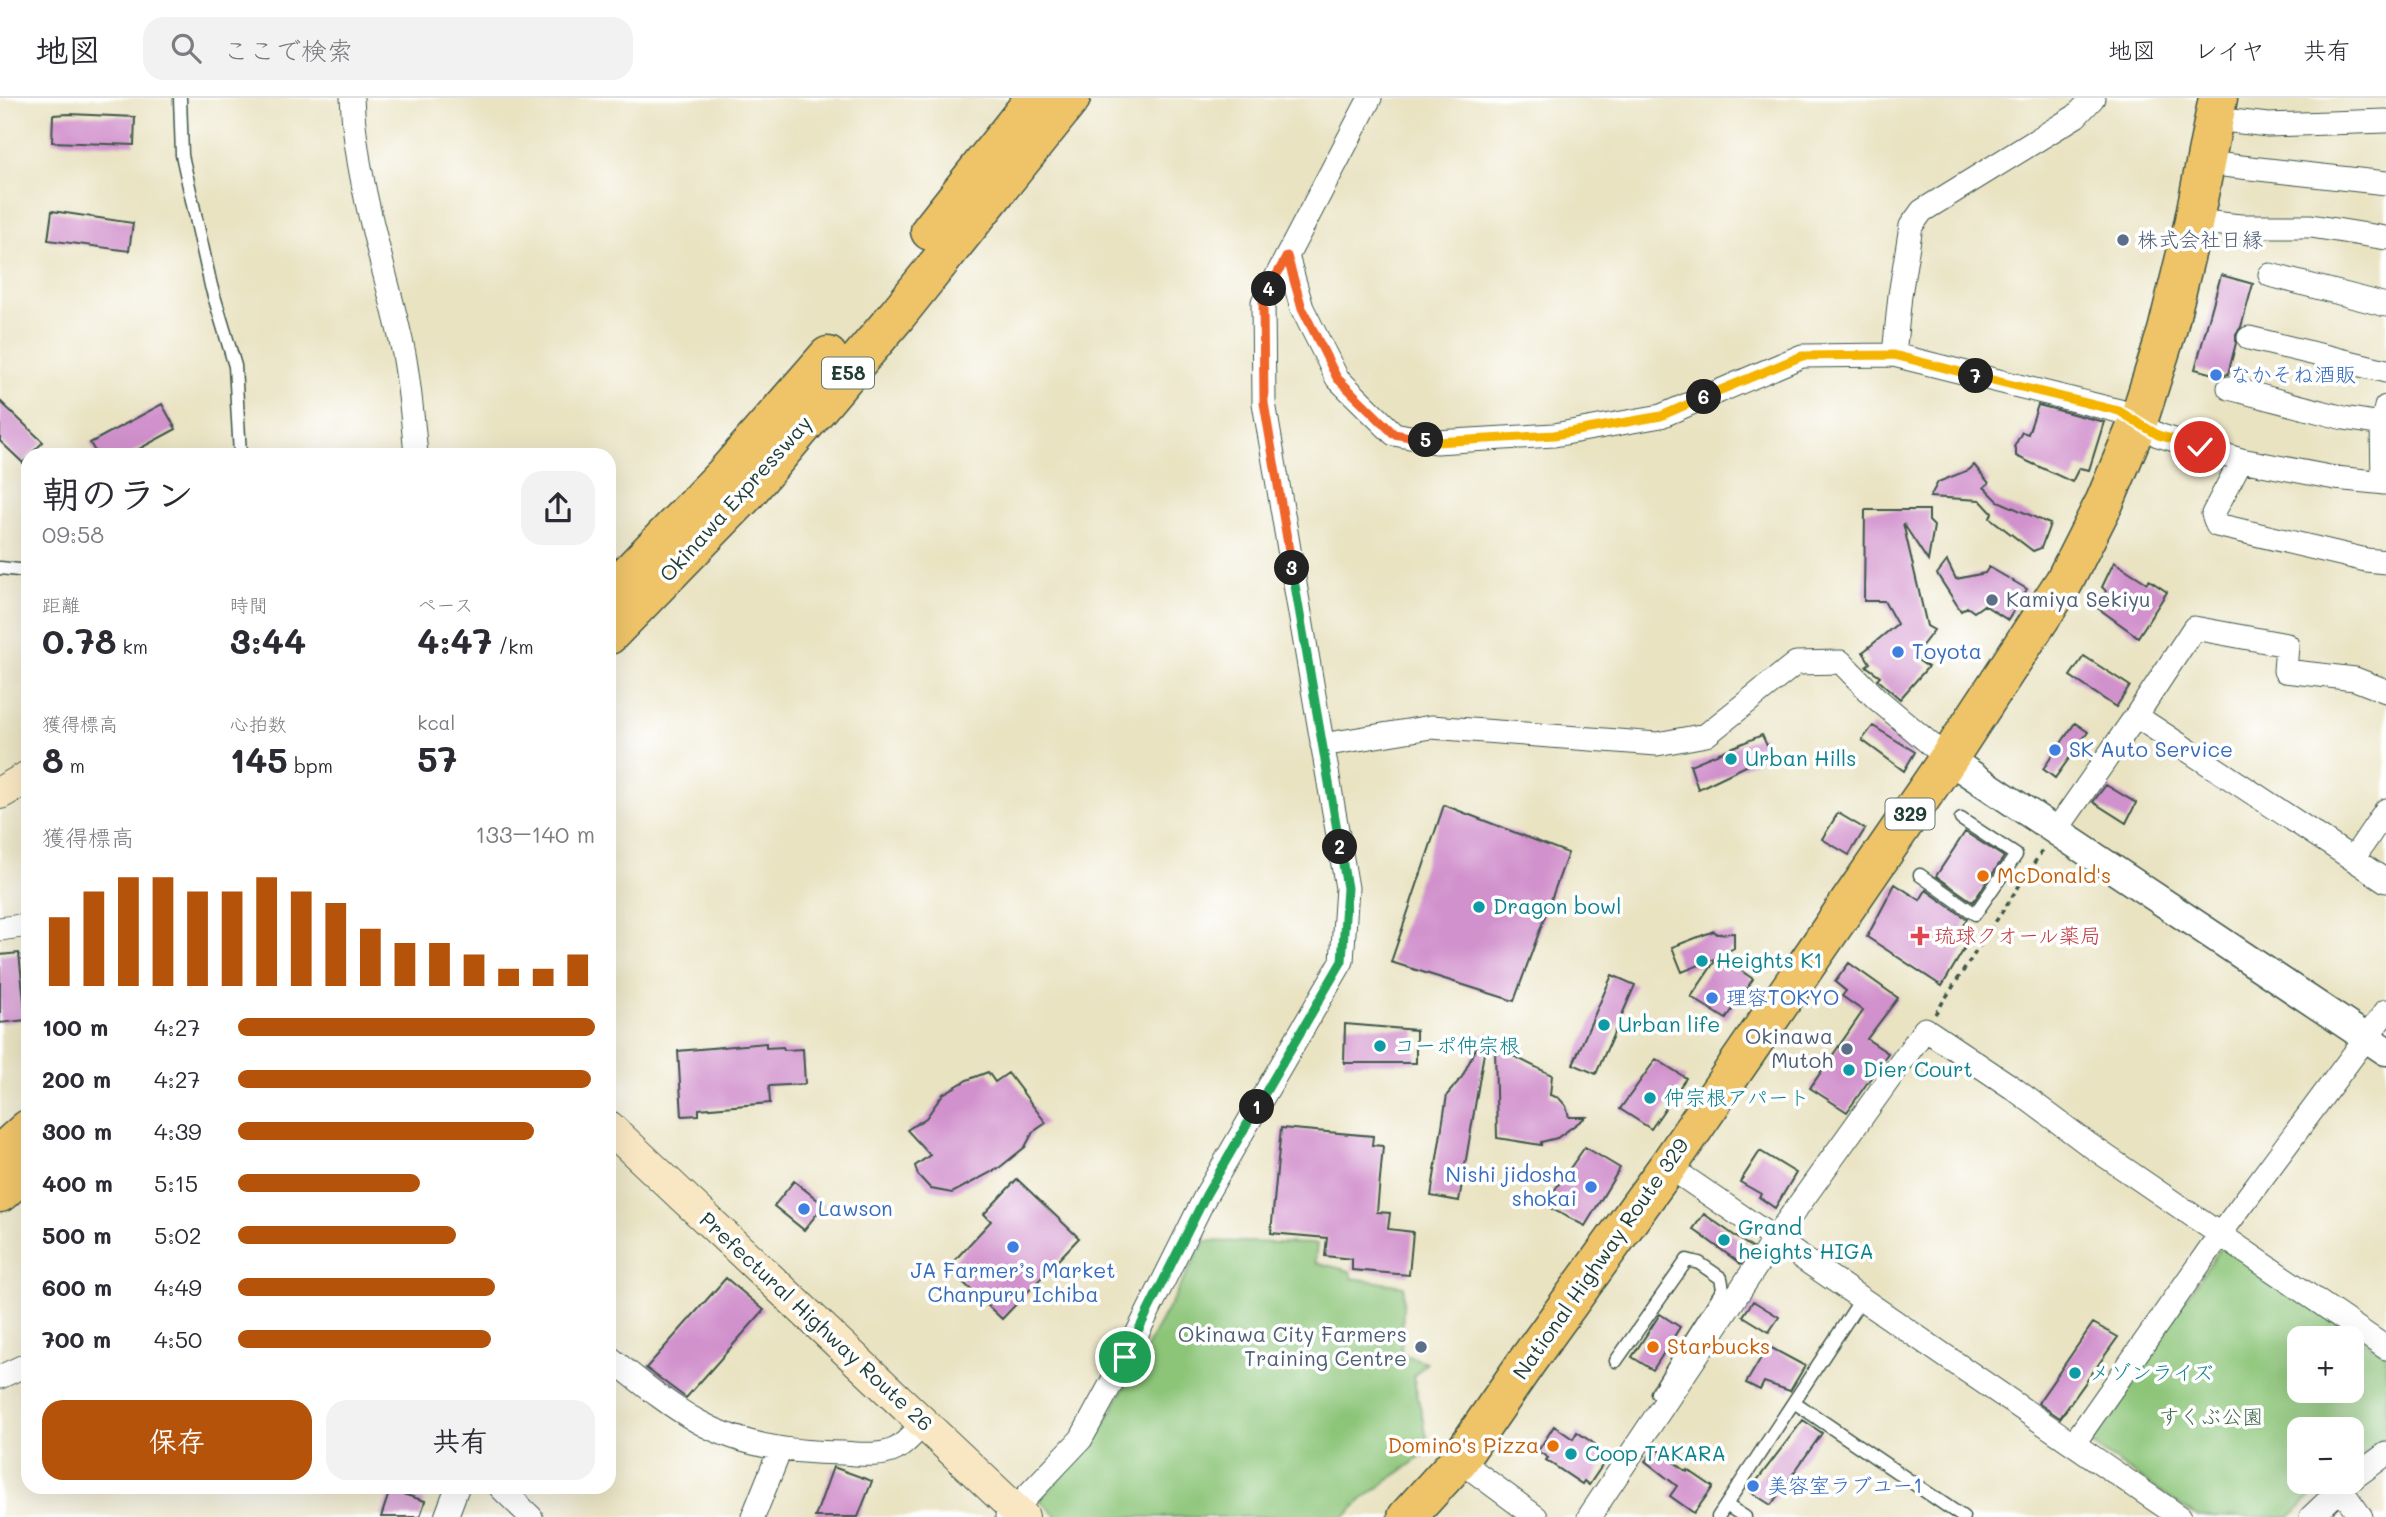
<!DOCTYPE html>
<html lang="ja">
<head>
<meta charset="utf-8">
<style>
	:root { --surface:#fff; --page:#f2f2f3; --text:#2b2b33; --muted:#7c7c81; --line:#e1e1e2; --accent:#b45309 }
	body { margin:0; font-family:Mali,"Klee One",sans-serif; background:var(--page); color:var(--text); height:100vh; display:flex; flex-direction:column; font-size:26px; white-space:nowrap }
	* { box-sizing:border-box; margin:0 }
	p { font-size:23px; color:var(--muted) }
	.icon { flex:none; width:38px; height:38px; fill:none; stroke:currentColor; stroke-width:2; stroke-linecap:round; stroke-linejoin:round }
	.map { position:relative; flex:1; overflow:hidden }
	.panel { position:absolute; left:21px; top:350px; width:595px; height:1046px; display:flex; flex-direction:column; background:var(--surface); border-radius:21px; box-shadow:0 7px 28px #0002 }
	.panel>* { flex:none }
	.controls { position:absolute; left:2287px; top:1228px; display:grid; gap:14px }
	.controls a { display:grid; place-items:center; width:77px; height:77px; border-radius:14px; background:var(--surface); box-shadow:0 7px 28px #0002; font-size:35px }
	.pin { position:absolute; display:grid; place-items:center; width:60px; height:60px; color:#fff; margin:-30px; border:4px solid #fff; border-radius:50%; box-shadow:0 2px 7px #0007 }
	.km { position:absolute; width:35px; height:35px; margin:-18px; border-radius:50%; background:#222; color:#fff; font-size:19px; line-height:35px; text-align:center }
	.round { display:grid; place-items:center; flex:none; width:74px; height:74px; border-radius:21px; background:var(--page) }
	.summary { display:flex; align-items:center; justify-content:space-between; height:119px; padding:0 21px }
	h1 { font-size:38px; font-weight:700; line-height:52px }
	.figures { display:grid; grid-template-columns:repeat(3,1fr); gap:10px; height:119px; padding:7px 21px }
	.figures div { display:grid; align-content:center }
	.figures b { font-size:35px; font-weight:700 }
	.figures small { font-size:19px; font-weight:400 }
	.figures p { font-size:19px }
	.chart { height:196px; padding:14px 21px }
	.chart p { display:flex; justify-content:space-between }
	.chart svg { width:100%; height:126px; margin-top:7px; stroke:var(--accent); stroke-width:6 }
	.cta { display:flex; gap:14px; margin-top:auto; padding:14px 21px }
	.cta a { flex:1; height:80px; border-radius:21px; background:var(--accent); color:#fff; font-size:28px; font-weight:700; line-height:80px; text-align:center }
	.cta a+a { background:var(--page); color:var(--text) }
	ul { padding:0 21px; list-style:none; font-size:23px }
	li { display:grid; grid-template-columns:112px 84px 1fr; align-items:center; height:52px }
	li i { height:18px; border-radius:9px; background:var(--accent) }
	header { display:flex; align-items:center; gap:42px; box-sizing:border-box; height:98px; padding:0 35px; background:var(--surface); border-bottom:2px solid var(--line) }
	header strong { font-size:33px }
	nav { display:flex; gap:38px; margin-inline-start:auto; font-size:24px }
	.search { width:490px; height:63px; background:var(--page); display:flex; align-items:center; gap:18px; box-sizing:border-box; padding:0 24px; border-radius:21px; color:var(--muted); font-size:26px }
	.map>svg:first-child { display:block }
</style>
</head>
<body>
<header>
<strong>地図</strong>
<div class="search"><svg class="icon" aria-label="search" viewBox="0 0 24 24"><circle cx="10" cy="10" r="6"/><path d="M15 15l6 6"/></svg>ここで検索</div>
<nav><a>地図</a><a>レイヤ</a><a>共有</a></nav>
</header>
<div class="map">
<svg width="2386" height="1419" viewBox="0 0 2386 1419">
	<rect width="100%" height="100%" fill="#fff"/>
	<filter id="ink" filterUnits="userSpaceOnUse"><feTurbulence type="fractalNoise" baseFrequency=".0143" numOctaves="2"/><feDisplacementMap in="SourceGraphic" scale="14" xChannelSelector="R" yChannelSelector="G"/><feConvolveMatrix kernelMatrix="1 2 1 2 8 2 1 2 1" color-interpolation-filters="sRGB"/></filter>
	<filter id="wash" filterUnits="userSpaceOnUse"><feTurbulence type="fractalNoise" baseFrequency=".00686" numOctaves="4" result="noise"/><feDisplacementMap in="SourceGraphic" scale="28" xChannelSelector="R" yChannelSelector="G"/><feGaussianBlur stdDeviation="1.57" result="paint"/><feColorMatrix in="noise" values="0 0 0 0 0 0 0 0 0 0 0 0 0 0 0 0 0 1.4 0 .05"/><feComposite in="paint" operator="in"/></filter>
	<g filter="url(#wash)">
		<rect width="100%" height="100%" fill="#e9e3c2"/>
		<path fill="#8cc578" stroke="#568156" stroke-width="2" fill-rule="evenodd" d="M1205,1143L1317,1146L1315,1164L1350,1173L1352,1180L1404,1188L1401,1256L1427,1264L1413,1279L1430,1352L1364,1400L1345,1419H1058L1039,1401L1094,1345Z
			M2223,1147L2386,1257V1339L2352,1365V1332H2300V1384H2327L2290,1419H2198L2086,1343ZM2300,1241H2352V1293H2300Z"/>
		<g id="blocks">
			<path fill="#d191cc" d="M69,16L135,19L134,47L52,44L53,17Z
				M52,113L133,125L129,153L48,142Z
				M2221,177L2253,186L2241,229L2236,236V245L2228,276L2222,278L2195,271Z
				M0,303L43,344L23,365L0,343Z
				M162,306L176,331L128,357H97L90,345Z
				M2038,307L2104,324L2089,372L2079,370L2072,384L2016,358V351L2014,349L2022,334L2028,336Z
				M1974,367L1989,385L1984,389L1998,403L2050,426L2041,450L2033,453L1990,420L1992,415L1980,402L1930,399L1938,384L1969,372Z
				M1865,412H1929V423L1934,428L1928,463L1903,425L1927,528L1934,532L1921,549L1918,562L1928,569L1900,601L1877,581L1880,578L1866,568L1870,565L1863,554L1897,526L1884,503H1864Z
				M1947,463L1956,481L1985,475L1989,469L2027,491L2008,522L1984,507L1974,514L1967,509L1961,513L1937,476Z
				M2114,464L2147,485L2149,482L2167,494L2138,539L2095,508L2106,493L2102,489Z
				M2084,558L2130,588L2116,609L2070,578Z
				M2075,625L2088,634L2055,680L2043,671Z
				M1873,628L1915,654L1904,673L1862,642Z
				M1762,637L1771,656L1698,691L1690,667Z
				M2106,687L2136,705L2126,725L2093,704Z
				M1444,707L1568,755L1514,903L1391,864Z
				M1838,715L1865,731L1849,757L1822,741Z
				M1965,734L2004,759L1973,804L1936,778Z
				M1895,786L1920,802L1926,792L1967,821L1962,829L1973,836L1942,888L1867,839Z
				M1714,833L1717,836L1734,835V850L1720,858L1753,881L1726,921L1691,899L1717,860L1682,874L1672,849Z
				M19,855L26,922L0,925V857Z
				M1849,865L1898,900L1867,941L1888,955L1847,1014L1810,990L1863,913L1842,898L1846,893L1835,884Z
				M1612,877L1635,887L1596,976L1573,966Z
				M1345,926L1416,932V965H1344Z
				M1483,936L1487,937L1459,1103L1431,1098L1447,997L1462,979Z
				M766,945V950L783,949L784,952L803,951L805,986L769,988L770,1005L699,1011V1017L682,1018L678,953Z
				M1495,949L1552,977L1550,997L1559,1000L1566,1008L1569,1019H1586L1557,1040L1541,1044V1047L1497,1040Z
				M1656,961L1686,980L1651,1031L1620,1011Z
				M988,974L995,984L1008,975L1046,1025L1033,1034L1025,1049L999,1070L952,1095L931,1091L918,1077L915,1068L930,1057L907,1032L926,1020L943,996L967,982Z
				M1281,1030L1373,1038L1372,1047L1383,1048L1377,1114L1390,1115L1388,1131L1413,1134L1409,1177L1352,1172V1161L1325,1158L1327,1140L1271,1135Z
				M1585,1049L1620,1070L1585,1128L1544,1107Z
				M1760,1053L1796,1075L1775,1110L1759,1099L1761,1096L1740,1084Z
				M1017,1081L1079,1140L1002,1221L950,1172L956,1167L953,1164L991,1123L984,1116Z
				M794,1083L824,1107L804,1132L774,1108Z
				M1704,1116L1752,1150L1741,1166L1693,1131Z
				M726,1180L764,1212L686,1300L646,1270Z
				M1753,1203L1779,1219L1769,1234L1743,1218Z
				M1660,1216L1680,1229L1653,1272L1632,1259Z
				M2093,1225L2118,1239L2060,1320L2038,1305Z
				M1768,1248L1805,1268L1790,1293L1764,1284L1760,1292L1746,1285Z
				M1803,1322L1822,1335L1771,1407L1749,1393Z
				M1554,1328L1573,1341L1577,1334L1596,1347L1593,1352L1606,1362L1589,1387L1584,1383L1582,1386L1546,1362L1548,1360L1538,1353Z
				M1656,1350L1687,1374L1688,1372L1713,1389L1694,1415L1670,1398L1677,1388L1645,1363Z
				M833,1369L872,1383L858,1419H815Z
				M390,1392L425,1403L420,1419H381Z"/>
		</g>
	</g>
	<g filter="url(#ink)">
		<use href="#blocks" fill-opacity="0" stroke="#3d5649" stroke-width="2"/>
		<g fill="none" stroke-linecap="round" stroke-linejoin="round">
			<defs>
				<path id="service" d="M180,0L182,57L211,188L235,268L240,357
					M0,470L28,473
					M1920,777L1975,816L2016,757L1961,721
					M1616,1263L1687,1162L1699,1165L1721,1180L1723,1191L1657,1295
					M1794,1304L1963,1419
					M1726,1407L1745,1419
					M1718,1419L1862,1200"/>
				<path id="minor" d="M352,0C356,88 386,171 404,256C410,289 413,324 416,357
					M2093,0L2076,18L1922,113L1911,128L1900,197L1894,257L2119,313L2158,337L2241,362L2335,380L2386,385
					M2214,21L2268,27L2386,23
					M2205,65L2386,85
					M2194,123L2240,128H2311L2386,140
					M1287,158L1302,210L1337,280L1394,336L1436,344L1554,337L1661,318L1802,258L1894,257
					M2270,177L2386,207
					M2249,240L2386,273
					M2229,290L2344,320L2382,326
					M2241,362L2213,416L2217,427L2366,462L2386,464
					M2383,385L2382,326L2386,309
					M2136,618L2386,783
					M1322,647L1431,629L1657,646L1706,637L1796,565L1841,564L1876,600L1948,661
					M2055,734L2136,618L2194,530L2287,547L2285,573L2355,581L2386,593
					M2353,761L2386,712
					M0,831L28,827
					M1668,1068L2180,1419
					M609,1259C637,1281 665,1305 697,1323C741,1348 793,1355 843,1355C859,1356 881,1359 896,1351C906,1346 916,1333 924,1325
					M0,1279L28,1266
					M2074,1345L2221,1135L2386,913
					M1459,1362L1536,1419
					M2352,1381L2386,1356
					M501,1390L531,1419
					M2340,1390L2361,1419
					M446,1419L457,1390
					M753,1419L780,1352
					M1007,1419L1081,1341L1125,1260L1206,1097L1342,863L1347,790L1264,305L1263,204L1370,0
					M1589,1419L1775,1140L1925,931L2013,990L2088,1046L2386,1250
					M2311,1419L2348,1384"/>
				<path id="tertiary" d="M1948,661L2386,953"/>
				<path id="secondary" d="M0,695L28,679
					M609,1029L1023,1419"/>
				<path id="trunk" d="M1407,1419L1459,1362L1528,1262L1668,1068L1948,661L2064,484L2105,403L2138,324L2167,233L2193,127L2218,0"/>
				<path id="motorway" d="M930,133L1035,0
					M609,496L725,376L828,258
					M609,537L744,398L897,217L1071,0
					M0,1056L28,1031
					M0,1095L28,1070"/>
			</defs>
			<use href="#service" stroke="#3d5649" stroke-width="15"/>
			<use href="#minor" stroke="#3d5649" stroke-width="25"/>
			<use href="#tertiary" stroke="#3d5649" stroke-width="31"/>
			<use href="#secondary" stroke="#3d5649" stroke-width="34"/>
			<use href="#trunk" stroke="#3d5649" stroke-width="41"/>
			<use href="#motorway" stroke="#3d5649" stroke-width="41"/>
			<path stroke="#3d5649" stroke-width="3.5" stroke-dasharray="5 5" stroke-linecap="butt" d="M1935,916L2042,753"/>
			<use href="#service" stroke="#fff" stroke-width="12"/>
			<use href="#minor" stroke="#fff" stroke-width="23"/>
			<use href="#tertiary" stroke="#fff" stroke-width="28"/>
			<use href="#secondary" stroke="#f9e7c3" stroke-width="32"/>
			<use href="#trunk" stroke="#efc469" stroke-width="38"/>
			<use href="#motorway" stroke="#efc469" stroke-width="38"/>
		</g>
	</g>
	<g fill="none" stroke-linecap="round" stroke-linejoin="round" filter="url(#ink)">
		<defs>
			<path id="split-1" d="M1125,1259L1206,1097L1257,1009"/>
			<path id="split-2" d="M1257,1009L1342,863L1347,790L1340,749"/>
			<path id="split-3" d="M1292,470L1340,749"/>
			<path id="split-4" d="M1269,191L1263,204L1264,305L1292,470"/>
			<path id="split-5" d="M1269,191L1287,158L1302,210L1337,280L1394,336L1426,342"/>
			<path id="split-6" d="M1426,342L1436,344L1554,337L1661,318L1704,299"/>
			<path id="split-7" d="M1704,299L1802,258L1894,257L1976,278"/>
			<path id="split-8" d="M1976,278L2119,313L2158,337L2200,349"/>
		</defs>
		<use href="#split-1" stroke="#fff" stroke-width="14"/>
		<use href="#split-2" stroke="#fff" stroke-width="14"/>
		<use href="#split-3" stroke="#fff" stroke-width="14"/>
		<use href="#split-4" stroke="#fff" stroke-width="14"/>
		<use href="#split-5" stroke="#fff" stroke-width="14"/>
		<use href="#split-6" stroke="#fff" stroke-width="14"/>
		<use href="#split-7" stroke="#fff" stroke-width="14"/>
		<use href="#split-8" stroke="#fff" stroke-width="14"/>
		<use href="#split-1" stroke="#22a559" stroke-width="9"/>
		<use href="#split-2" stroke="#22a559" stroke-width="9"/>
		<use href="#split-3" stroke="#22a559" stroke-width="9"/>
		<use href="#split-4" stroke="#f0652b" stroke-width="9"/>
		<use href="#split-5" stroke="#f0652b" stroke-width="9"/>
		<use href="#split-6" stroke="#f5b400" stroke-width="9"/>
		<use href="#split-7" stroke="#f5b400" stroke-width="9"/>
		<use href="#split-8" stroke="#f5b400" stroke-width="9"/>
	</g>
	<g fill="#5c6f8a" stroke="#fff" stroke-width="2.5">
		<circle cx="2123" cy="142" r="7"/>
		<circle cx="1992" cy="502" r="7"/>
		<circle cx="1847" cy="951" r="7"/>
		<circle cx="1421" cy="1249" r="7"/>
	</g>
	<g fill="#3f7fe0" stroke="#fff" stroke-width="2.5">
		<circle cx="2216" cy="277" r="7"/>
		<circle cx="1898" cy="554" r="7"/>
		<circle cx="2055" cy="652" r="7"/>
		<circle cx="1712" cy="900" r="7"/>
		<circle cx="1591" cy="1089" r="7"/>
		<circle cx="804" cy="1111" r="7"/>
		<circle cx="1013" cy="1149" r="7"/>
		<circle cx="1753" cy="1388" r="7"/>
	</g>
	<g fill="#0f9aa8" stroke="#fff" stroke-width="2.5">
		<circle cx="1731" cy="661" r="7"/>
		<circle cx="1479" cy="809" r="7"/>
		<circle cx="1702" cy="863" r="7"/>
		<circle cx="1604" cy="927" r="7"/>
		<circle cx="1380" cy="948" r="7"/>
		<circle cx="1849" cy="972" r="7"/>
		<circle cx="1650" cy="1000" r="7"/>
		<circle cx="1724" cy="1142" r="7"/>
		<circle cx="2075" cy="1275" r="7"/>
		<circle cx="1571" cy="1356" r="7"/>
	</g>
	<g fill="#e8710a" stroke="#fff" stroke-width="2.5">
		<circle cx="1983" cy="778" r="7"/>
		<circle cx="1653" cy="1249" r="7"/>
		<circle cx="1553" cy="1348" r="7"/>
	</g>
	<path fill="#e0444e" stroke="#fff" stroke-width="2.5" d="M1916.5 827.5h7v7h7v7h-7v7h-7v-7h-7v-7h7z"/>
	<g text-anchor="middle" stroke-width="7" stroke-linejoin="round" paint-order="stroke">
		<g fill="#fff" stroke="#627771" stroke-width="2">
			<rect x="822" y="259.5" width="52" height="31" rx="5"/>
			<rect x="1885.5" y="700.5" width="49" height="31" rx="5"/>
		</g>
		<g font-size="19" font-weight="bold" fill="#1f3d34">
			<text x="848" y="282">E58</text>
			<text x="1910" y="723">329</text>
		</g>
		<g font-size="21" fill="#4e5e75" stroke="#fff" text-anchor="start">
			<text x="2137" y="149">株式会社日縁</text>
			<text x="2006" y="509">Kamiya Sekiyu</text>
			<text x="1833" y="946" text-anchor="end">Okinawa<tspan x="1833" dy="24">Mutoh</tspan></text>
			<text x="1407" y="1244" text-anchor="end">Okinawa City Farmers<tspan x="1407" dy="24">Training Centre</tspan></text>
		</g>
		<g font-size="21" fill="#366cbe" stroke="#fff" text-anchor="start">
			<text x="2230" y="284">なかそね酒販</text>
			<text x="1912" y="561">Toyota</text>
			<text x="2069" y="659">SK Auto Service</text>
			<text x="1726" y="907">理容TOKYO</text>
			<text x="1577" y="1084" text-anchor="end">Nishi jidosha<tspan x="1577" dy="24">shokai</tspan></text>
			<text x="818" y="1118">Lawson</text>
			<text x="1013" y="1180" text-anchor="middle">JA Farmer’s Market<tspan x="1013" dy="24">Chanpuru Ichiba</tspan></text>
			<text x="1767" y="1395">美容室ラブユー1</text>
		</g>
		<g font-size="21" fill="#1f3d34" stroke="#fff">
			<text transform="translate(736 401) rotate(-48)" y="7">Okinawa Expressway</text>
			<text transform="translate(1601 1161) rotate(-55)" y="7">National Highway Route 329</text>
			<text transform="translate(816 1224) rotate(43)" y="7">Prefectural Highway Route 26</text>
		</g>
		<g font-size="21" fill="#0d838f" stroke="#fff" text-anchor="start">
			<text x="1745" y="668">Urban Hills</text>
			<text x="1493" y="816">Dragon bowl</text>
			<text x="1716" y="870">Heights K1</text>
			<text x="1618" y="934">Urban life</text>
			<text x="1394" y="955">コーポ仲宗根</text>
			<text x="1863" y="979">Dier Court</text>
			<text x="1664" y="1007">仲宗根アパート</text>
			<text x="1738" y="1137">Grand<tspan x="1738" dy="24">heights HIGA</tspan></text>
			<text x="2089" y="1282">メゾンライズ</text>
			<text x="1585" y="1363">Coop TAKARA</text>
		</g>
		<g font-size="21" fill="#c56008" stroke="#fff" text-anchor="start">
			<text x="1997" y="785">McDonald's</text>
			<text x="1667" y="1256">Starbucks</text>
			<text x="1539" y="1355" text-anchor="end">Domino's Pizza</text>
		</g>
		<g font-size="21" fill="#be3a42" stroke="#fff" text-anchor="start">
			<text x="1934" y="845">琉球クオール薬局</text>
		</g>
		<g font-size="21" fill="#406648" stroke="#fff">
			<text x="2211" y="1326">すくぶ公園</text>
		</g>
	</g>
</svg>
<div class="controls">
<a>+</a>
<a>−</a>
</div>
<div class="pin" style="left:1125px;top:1259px;background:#1e9e55"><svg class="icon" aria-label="arrive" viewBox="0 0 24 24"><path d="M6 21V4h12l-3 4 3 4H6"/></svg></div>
<div class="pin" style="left:2200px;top:349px;background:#d93025"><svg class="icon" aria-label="check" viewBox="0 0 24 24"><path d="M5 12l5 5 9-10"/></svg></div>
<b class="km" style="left:1257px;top:1009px">1</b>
<b class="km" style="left:1340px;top:749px">2</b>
<b class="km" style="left:1292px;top:470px">3</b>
<b class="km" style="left:1269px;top:191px">4</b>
<b class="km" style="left:1426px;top:342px">5</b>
<b class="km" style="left:1704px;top:299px">6</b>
<b class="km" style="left:1976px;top:278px">7</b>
<section class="panel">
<div class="summary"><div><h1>朝のラン</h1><p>09:58</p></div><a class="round"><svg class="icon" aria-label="share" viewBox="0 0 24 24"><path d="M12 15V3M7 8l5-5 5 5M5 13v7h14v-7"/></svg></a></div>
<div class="figures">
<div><p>距離</p><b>0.78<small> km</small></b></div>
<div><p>時間</p><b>3:44</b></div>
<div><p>ペース</p><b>4:47<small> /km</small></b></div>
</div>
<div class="figures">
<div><p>獲得標高</p><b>8<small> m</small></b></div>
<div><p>心拍数</p><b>145<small> bpm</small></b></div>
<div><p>kcal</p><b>57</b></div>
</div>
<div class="chart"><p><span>獲得標高</span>133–140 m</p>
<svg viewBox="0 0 160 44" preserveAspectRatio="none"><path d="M5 44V20M15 44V11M25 44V6M35 44V6M45 44V11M55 44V11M65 44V6M75 44V11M85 44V15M95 44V24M105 44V29M115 44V29M125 44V33M135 44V38M145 44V38M155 44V33"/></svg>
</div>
<ul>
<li><b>100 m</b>4:27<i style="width:100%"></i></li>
<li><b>200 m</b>4:27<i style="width:99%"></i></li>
<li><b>300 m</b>4:39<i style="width:83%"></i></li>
<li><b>400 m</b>5:15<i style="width:51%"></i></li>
<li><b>500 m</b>5:02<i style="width:61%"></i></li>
<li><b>600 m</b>4:49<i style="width:72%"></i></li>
<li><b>700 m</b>4:50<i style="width:71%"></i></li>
</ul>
<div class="cta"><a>保存</a><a>共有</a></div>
</section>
</div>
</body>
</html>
